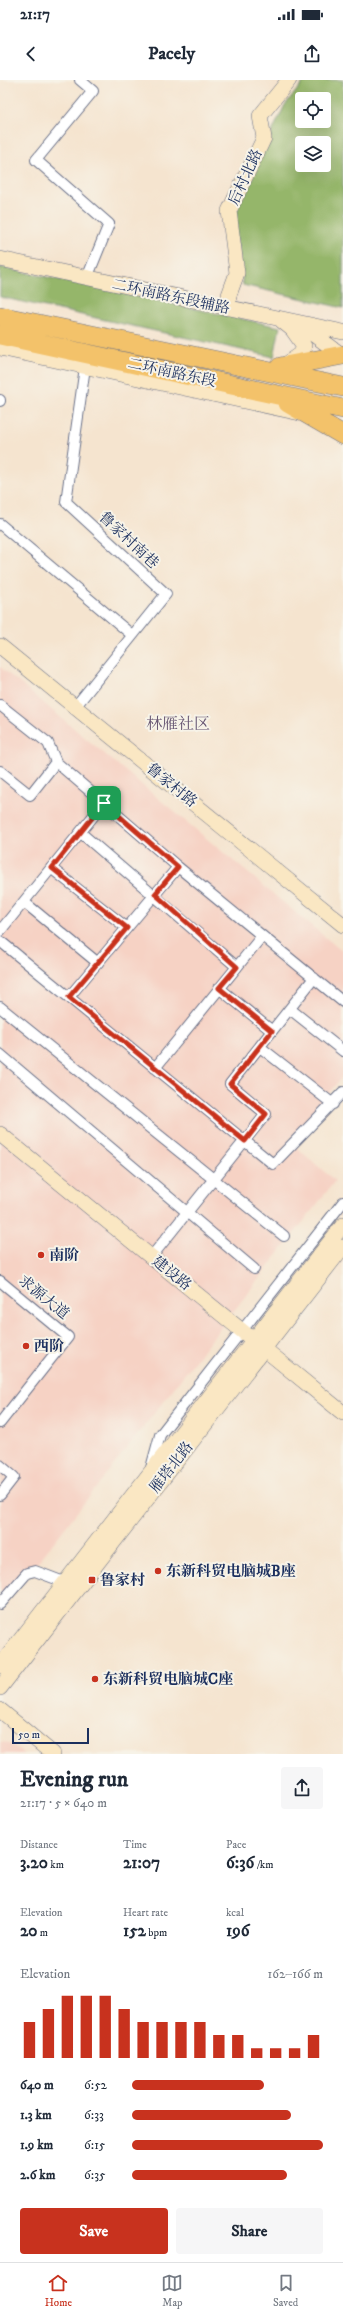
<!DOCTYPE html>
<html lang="en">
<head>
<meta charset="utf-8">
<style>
	:root { --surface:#fff; --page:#f6f6f7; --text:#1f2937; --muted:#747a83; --line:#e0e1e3; --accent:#c8321e }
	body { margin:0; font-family:"IM FELL DW Pica","Noto Serif SC",serif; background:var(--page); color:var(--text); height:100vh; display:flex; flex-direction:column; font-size:15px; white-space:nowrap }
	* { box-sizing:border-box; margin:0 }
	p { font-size:13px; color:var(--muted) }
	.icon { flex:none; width:22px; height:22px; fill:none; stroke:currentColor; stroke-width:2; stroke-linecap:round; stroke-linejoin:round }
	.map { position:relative; height:1674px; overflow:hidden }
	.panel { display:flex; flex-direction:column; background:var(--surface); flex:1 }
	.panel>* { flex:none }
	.buttons { position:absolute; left:295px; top:12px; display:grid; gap:8px }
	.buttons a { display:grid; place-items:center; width:36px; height:36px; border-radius:4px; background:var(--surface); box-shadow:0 4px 16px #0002; font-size:20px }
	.scale { position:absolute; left:12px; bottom:10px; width:77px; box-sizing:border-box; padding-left:4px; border:2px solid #1b2f5e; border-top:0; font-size:11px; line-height:14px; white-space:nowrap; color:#1b2f5e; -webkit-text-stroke:3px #f7f3e8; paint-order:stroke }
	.pin { position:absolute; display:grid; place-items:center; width:34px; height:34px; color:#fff; margin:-17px; border-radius:8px; box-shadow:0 2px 6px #0006 }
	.round { display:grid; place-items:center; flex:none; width:42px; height:42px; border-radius:4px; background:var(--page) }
	.head { display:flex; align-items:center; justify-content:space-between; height:68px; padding:0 20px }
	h1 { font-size:22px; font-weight:700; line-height:30px }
	.stats { display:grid; grid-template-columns:repeat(3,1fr); gap:6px; height:68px; padding:4px 20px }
	.stats div { display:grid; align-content:center }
	.stats b { font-size:17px; font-weight:700 }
	.stats small { font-size:11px; font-weight:400 }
	.stats p { font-size:11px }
	.chart { height:112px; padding:8px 20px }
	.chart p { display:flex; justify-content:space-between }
	.chart svg { width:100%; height:72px; margin-top:4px; stroke:var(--accent); stroke-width:6 }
	.primary-button { display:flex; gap:8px; margin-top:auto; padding:8px 20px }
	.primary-button a { flex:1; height:46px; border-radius:4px; background:var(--accent); color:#fff; font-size:16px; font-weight:700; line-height:46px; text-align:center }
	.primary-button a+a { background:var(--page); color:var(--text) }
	ul { padding:0 20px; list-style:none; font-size:13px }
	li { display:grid; grid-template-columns:64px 48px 1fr; align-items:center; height:30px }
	li i { height:10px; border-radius:5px; background:var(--accent) }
	.status { display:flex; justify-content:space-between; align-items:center; height:28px; padding:0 20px; background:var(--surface); direction:ltr }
	.status svg { height:11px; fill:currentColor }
	header { display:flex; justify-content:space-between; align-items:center; height:52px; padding:0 20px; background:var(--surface); font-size:18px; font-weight:700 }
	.dock { display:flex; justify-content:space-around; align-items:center; height:56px; border-top:1px solid var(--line); background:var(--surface); font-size:11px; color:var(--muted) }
	.dock a { display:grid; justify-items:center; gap:2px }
	.dock .active { color:var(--accent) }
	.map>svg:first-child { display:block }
</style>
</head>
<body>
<div class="status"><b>21:17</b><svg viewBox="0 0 49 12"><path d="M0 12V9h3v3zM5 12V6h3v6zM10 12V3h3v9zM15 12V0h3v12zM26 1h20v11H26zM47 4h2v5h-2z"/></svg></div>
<header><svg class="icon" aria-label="back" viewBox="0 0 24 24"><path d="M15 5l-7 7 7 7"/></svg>Pacely<svg class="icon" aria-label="share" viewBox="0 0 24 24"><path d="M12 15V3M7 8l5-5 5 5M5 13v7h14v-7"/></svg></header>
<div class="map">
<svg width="343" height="1674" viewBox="0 0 343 1674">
	<rect width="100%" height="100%" fill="#f7f3e8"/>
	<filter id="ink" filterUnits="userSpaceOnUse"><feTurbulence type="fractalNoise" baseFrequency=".025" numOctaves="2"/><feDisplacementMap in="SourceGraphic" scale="8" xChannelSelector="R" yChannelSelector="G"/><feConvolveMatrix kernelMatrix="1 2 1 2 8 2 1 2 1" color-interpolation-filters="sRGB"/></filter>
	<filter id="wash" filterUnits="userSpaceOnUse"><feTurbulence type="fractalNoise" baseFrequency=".012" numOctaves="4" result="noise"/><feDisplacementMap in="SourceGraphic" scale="16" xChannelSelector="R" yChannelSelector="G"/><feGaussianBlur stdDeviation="0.9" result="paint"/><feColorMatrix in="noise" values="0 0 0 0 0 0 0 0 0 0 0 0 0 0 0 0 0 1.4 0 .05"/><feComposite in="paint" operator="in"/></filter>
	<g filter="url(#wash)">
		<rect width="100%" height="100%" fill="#f5e4cf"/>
		<path fill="#f6d2c4" d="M0,587L343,872V996L289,1061L335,1101L0,1531Z
			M0,1662L10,1663L24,1674H0Z"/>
		<path fill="#95b66a" stroke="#587264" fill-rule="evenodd" d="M305,0H343V228L243,205L232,134L285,25ZM302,19H324V41H302ZM302,63H324V85H302Z
			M0,187L280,247L274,277L0,217Z"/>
	</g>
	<g filter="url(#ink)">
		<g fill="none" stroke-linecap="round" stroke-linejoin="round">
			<defs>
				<path id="street" d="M80,0L93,11L36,80L109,144L87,198
					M0,320V321
					M0,444L132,555
					M0,625L48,663L56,682L178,787L343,922
					M75,627L166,514L66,422L85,287
					M0,691L30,715L56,682
					M81,753L237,887
					M51,788L127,848
					M24,822L98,883
					M0,851L104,723
					M0,861L273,1084L343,1012
					M219,908L272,951
					M69,917L178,787
					M0,927L284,1156
					M290,929L343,971
					M260,967L333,1024
					M0,974L254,1189
					M155,988L262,856
					M152,1176L266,1034L230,1004L314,898
					M0,1201L68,1257L0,1343
					M0,1385L14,1397L0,1415
					M151,1388L160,1355L343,1122
					M0,1524L27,1493L35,1491L64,1502"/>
				<path id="secondary" d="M0,179L343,252
					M228,228L229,215L237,193L229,131L264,58L260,36L289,0
					M282,241L292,249L304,266L301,274L285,285
					M302,246L343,276
					M0,268L300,333
					M0,566L343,845
					M0,1054L343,1333
					M0,1586L343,1145
					M0,1608L343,1167
					M0,1630L53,1674"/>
				<path id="highway" d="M0,236L343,307
					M0,255L343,329
					M280,287L343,275
					M288,323L343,355"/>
			</defs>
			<use href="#street" stroke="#676e86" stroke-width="12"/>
			<use href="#secondary" stroke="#676e86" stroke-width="16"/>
			<use href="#highway" stroke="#676e86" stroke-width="20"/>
			<use href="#street" stroke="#fff" stroke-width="10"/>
			<use href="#secondary" stroke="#fae7c3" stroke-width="15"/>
			<use href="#highway" stroke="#f3c26a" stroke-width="19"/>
		</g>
	</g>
	<g fill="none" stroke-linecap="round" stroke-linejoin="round" filter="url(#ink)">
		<defs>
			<path id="route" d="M104,723L178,787L155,814L237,887L219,908L272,951L230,1004L266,1034L245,1061L69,917L127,848L52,788Z"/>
		</defs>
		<use href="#route" stroke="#fff" stroke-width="8"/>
		<use href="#route" stroke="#c8321e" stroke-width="5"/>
	</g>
	<g fill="#c8321e" stroke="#f7f3e8" stroke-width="1.5">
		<circle cx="41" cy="1175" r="4"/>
		<circle cx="26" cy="1266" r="4"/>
		<circle cx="158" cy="1491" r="4"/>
		<rect x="88" y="1496" width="8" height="8" rx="2"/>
		<circle cx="95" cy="1599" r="4"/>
	</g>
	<g text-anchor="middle" stroke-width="4" stroke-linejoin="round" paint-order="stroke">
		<g font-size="15" fill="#1b2f5e" stroke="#f7f3e8">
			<text transform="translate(245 97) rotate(-65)" y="5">后村北路</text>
			<text transform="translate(171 216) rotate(12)" y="5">二环南路东段辅路</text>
			<text transform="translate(172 292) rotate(12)" y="5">二环南路东段</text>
			<text transform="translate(129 460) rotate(43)" y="5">鲁家村南巷</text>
			<text transform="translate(172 705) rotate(39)" y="5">鲁家村路</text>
			<text transform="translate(172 1193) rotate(39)" y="5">建设路</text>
			<text transform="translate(44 1217) rotate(39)" y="5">求源大道</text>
			<text transform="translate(171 1387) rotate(-52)" y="5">雁塔北路</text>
		</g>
		<g font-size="15" font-weight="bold" fill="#1b2f5e" stroke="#f7f3e8" text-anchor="start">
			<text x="49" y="1180">南阶</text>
			<text x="34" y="1271">西阶</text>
			<text x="166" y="1496">东新科贸电脑城B座</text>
			<text x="100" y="1505">鲁家村</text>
			<text x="103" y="1604">东新科贸电脑城C座</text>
		</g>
		<g font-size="16" fill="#685773" stroke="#f7f3e8">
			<text x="178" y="649">林雁社区</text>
		</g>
	</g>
</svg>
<div class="buttons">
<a><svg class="icon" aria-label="locate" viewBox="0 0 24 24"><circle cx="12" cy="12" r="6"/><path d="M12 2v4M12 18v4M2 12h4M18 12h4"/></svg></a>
<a><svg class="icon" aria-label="layers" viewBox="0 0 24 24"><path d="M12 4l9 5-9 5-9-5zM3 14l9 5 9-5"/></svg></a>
</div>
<div class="scale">50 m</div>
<div class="pin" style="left:104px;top:723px;background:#1e9e55"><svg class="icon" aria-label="arrive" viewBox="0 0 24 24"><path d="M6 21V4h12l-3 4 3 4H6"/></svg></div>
</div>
<section class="panel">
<div class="head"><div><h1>Evening run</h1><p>21:17 · 5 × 640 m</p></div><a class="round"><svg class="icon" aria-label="share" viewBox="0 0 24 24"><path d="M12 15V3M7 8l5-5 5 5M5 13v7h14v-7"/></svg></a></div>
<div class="stats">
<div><p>Distance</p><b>3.20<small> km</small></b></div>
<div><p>Time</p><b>21:07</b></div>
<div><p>Pace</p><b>6:36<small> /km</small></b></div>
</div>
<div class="stats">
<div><p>Elevation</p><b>20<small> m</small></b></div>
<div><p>Heart rate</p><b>152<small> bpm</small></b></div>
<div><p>kcal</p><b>196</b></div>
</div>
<div class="chart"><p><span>Elevation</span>162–166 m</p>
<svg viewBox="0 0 160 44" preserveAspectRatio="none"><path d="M5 44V22M15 44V14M25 44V6M35 44V6M45 44V6M55 44V14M65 44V22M75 44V22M85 44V22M95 44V22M105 44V30M115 44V30M125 44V38M135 44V38M145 44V38M155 44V30"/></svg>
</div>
<ul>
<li><b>640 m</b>6:52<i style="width:69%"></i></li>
<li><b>1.3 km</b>6:33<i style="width:83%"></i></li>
<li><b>1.9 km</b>6:15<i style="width:100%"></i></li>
<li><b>2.6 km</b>6:35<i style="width:81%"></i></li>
</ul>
<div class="primary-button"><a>Save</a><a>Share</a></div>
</section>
<nav class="dock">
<a class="active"><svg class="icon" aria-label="home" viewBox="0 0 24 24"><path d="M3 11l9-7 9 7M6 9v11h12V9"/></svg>Home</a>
<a><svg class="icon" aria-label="map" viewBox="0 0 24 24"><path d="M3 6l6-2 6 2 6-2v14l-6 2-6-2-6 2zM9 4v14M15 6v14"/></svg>Map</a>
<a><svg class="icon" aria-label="saved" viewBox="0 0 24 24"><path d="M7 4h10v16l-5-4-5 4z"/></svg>Saved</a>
</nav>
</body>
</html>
